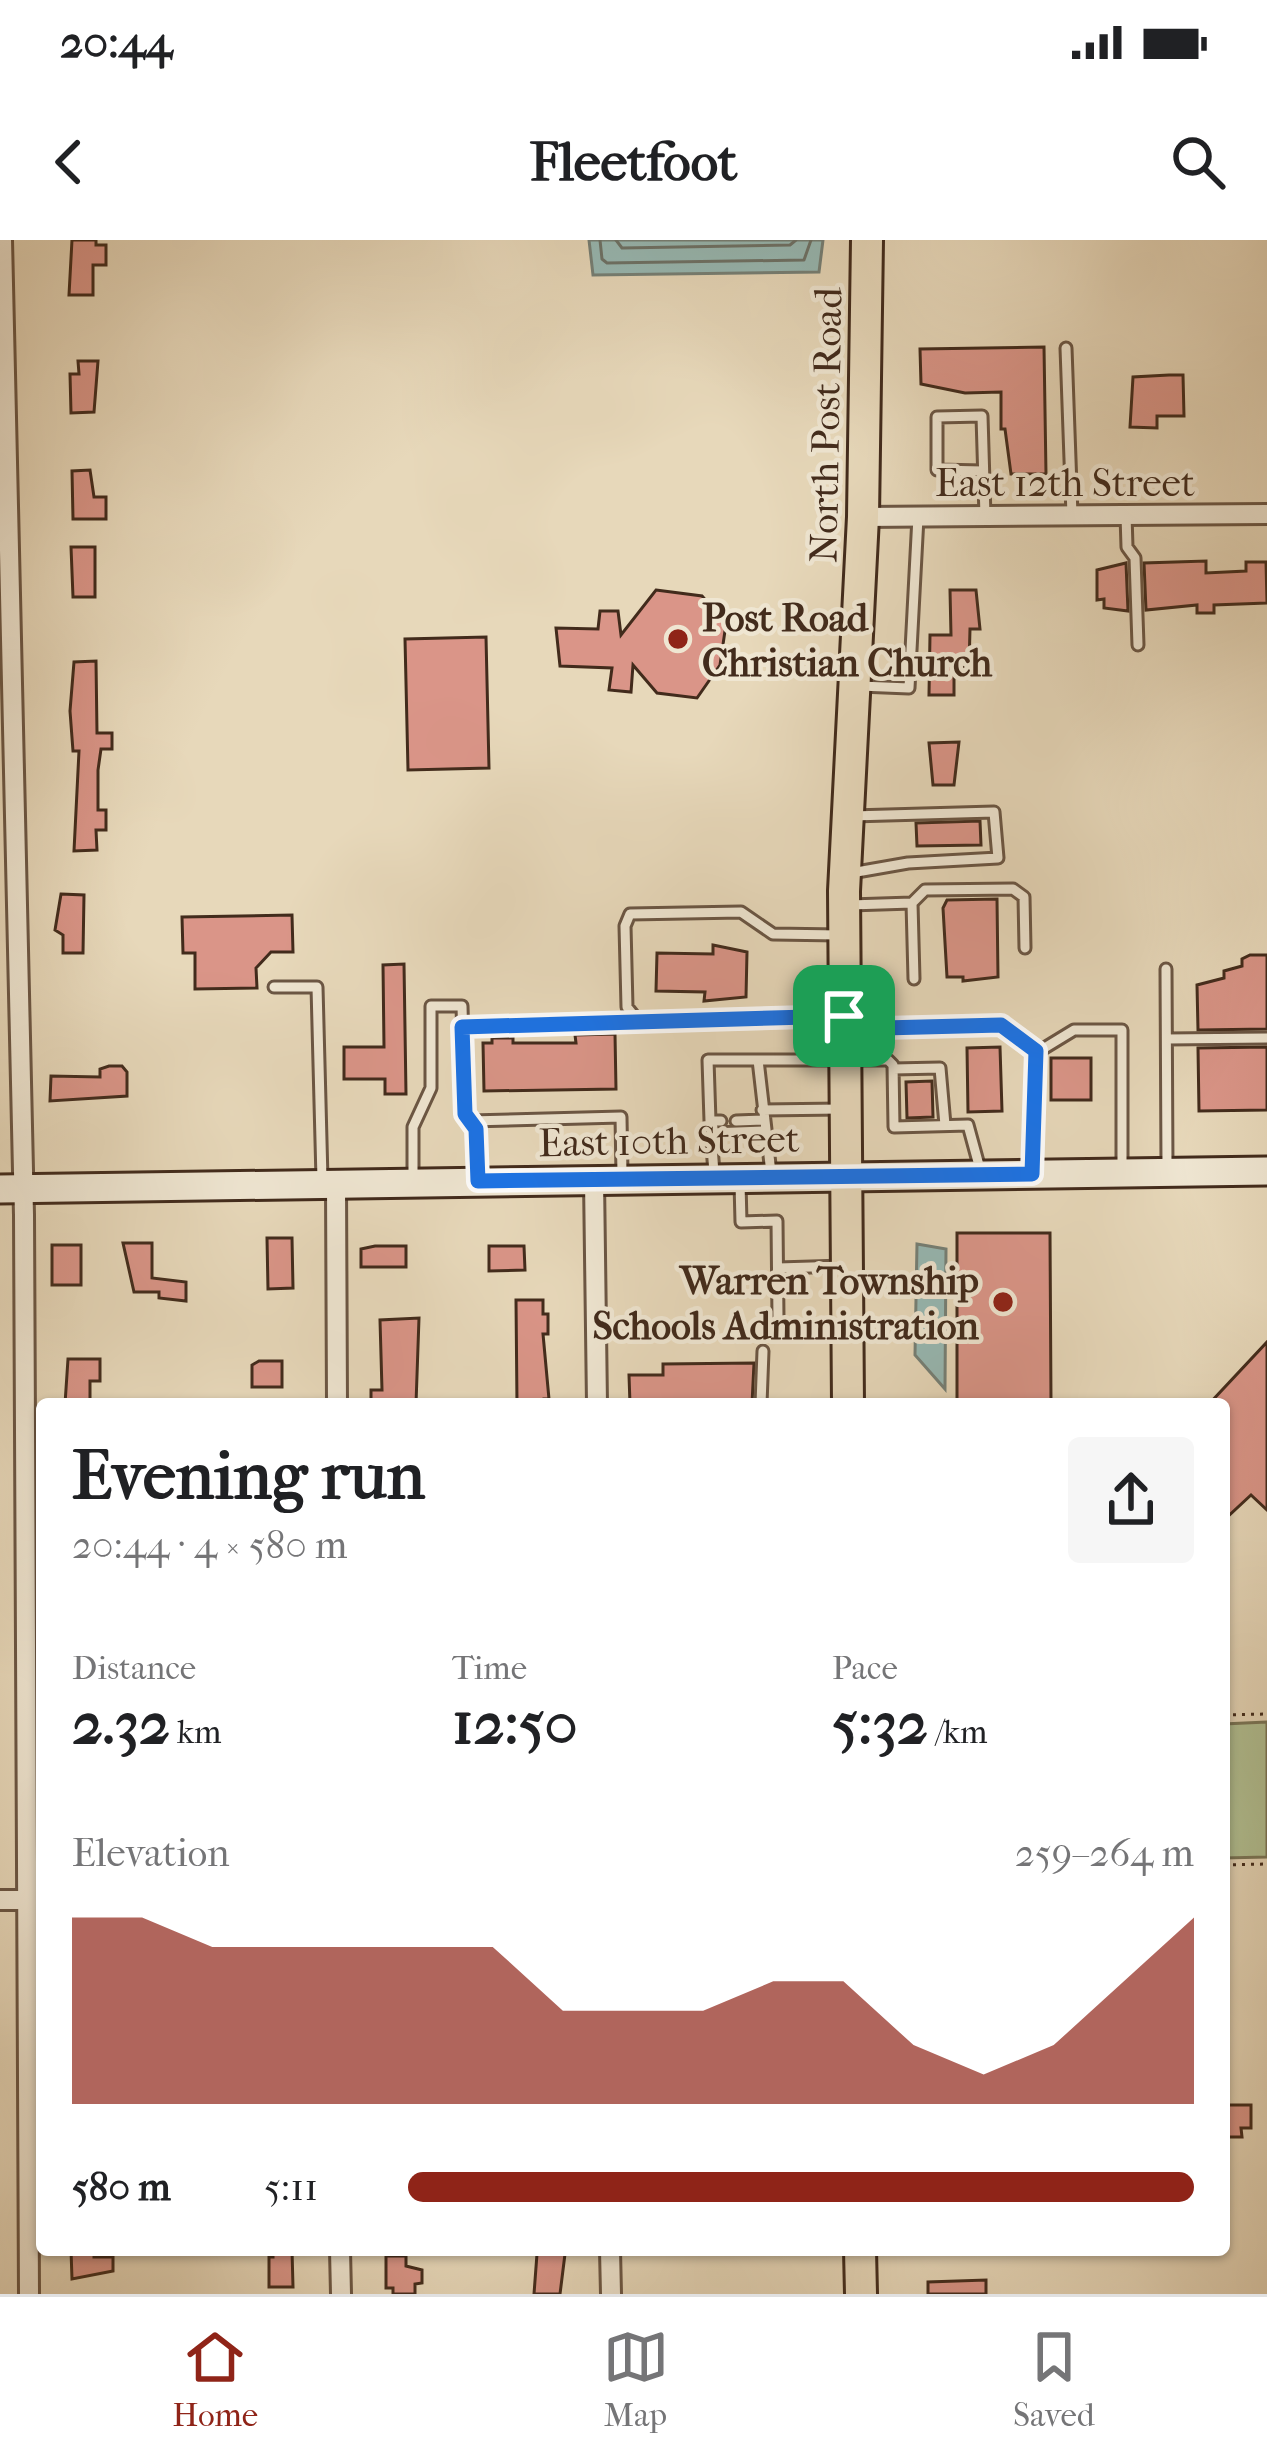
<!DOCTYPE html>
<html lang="en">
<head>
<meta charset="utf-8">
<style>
	:root { --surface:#fff; --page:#f6f6f6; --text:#202124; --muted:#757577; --line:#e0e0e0; --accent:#8f2418 }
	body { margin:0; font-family:"IM FELL French Canon",serif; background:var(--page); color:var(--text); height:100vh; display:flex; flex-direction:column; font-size:45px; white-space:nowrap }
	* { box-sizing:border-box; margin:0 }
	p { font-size:39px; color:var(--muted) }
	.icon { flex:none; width:66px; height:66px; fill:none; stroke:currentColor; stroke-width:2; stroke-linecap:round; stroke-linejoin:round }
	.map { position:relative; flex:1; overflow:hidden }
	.side { position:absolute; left:36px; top:1158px; width:1194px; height:858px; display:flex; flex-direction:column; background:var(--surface); border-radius:12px; box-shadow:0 3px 9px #0004 }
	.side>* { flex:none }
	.pin { position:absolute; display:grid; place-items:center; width:102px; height:102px; color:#fff; margin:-51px; border-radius:24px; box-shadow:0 6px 18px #0006 }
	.round { display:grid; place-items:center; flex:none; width:126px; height:126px; border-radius:12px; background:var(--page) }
	.overview { display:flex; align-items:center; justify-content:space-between; height:204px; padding:0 36px }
	h1 { font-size:66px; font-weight:700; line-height:90px }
	.metrics { display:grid; grid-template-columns:repeat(3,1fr); gap:18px; height:204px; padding:12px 36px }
	.metrics div { display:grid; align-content:center }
	.metrics b { font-size:60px; font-weight:700 }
	.metrics small { font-size:33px; font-weight:400 }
	.metrics p { font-size:33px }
	.chart { height:336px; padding:24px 36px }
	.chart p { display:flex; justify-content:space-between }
	.chart svg { width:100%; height:216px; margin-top:12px; fill:var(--accent); opacity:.7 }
	ul { padding:0 36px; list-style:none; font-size:39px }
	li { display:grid; grid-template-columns:192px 144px 1fr; align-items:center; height:90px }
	li i { height:30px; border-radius:15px; background:var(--accent) }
	.status { display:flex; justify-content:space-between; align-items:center; height:84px; padding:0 60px; background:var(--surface); direction:ltr }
	.status svg { height:33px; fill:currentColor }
	header { display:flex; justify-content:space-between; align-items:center; height:156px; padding:0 36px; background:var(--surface); font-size:54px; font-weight:700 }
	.tabs { display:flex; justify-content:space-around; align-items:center; height:168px; border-top:3px solid var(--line); background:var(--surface); font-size:33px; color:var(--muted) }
	.tabs a { display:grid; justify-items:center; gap:6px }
	.tabs .selected { color:var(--accent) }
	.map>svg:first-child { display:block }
</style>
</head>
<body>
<div class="status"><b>20:44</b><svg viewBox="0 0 49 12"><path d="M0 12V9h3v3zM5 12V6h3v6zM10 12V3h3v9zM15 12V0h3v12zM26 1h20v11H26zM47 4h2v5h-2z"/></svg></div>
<header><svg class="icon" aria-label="back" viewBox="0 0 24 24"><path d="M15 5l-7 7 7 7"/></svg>Fleetfoot<svg class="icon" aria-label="search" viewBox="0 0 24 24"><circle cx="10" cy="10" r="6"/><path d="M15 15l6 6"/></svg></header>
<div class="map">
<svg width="1267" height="2054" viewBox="0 0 1267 2054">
	<rect width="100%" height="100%" fill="#e7d8ba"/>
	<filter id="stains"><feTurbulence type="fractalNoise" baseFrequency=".00167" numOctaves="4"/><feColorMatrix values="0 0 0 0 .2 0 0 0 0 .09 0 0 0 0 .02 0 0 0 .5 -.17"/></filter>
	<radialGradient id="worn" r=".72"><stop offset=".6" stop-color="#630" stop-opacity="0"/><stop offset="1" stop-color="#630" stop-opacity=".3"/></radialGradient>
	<path fill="#b1c093" stroke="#7a7658" stroke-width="3" d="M1267,1482V1617L1224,1618V1484Z"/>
	<path fill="#97b9b4" stroke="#758077" stroke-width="3" d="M589,0H823L819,32L593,35Z
		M917,1004L946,1009L945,1149L915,1115Z"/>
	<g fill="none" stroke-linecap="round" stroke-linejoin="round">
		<path stroke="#6c7268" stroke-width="3" d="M600,0L602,19L607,23L804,20L811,0
			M616,0L622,8L790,5L796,0"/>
	</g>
	<path fill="#da9588" stroke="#422b1c" stroke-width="3" d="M72,0H96V5H106V25H93V55H69Z
		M1044,107L1046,234H1011L1005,189H1001V152L965,153L921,144L920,109Z
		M78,121H98L94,172L71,173L70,134H79Z
		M1169,135H1183L1184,176H1157V188L1130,187L1133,137Z
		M90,230L94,257H106V279H73L72,231Z
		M71,307H95V357H73Z
		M1206,321V333L1246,331V322H1266L1267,363L1214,365V373H1197V365L1146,370L1144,323Z
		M1126,323L1128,371L1104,368V359L1097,360V330Z
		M656,350L702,356L726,384L720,425L697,458L657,453L633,425L631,452L609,450L612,428L560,426L556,388L598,389L600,371H618L621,395Z
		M950,350H976L980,389H970L969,427H954V455H929L930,395H951Z
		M486,397L489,528L408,530L405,399Z
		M96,421L97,493H112V509H101L98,530V570H106V590H96L97,610L74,611L79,511H73L70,471L74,422Z
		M959,502L954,545H933L929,503Z
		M980,581L981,605L917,606L916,583Z
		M61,654L84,655L83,713H63V695L55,690Z
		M997,659L998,737L963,741V737H947L943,668L947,660Z
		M292,675L293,712H271L256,728L257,748L195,749V713H183L182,677Z
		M713,705L747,712L746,757L704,761L705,752L656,751L657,713L713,714Z
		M1250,715H1267V789L1198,790L1197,745L1224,738V731L1242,726V719Z
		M404,724L406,854H385V839H344V807H384L383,725Z
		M615,794L616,849L484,851L483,803H492V798H513V803H576L575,795Z
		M1000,807L1002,871L968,872L967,808Z
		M1267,807V870L1199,871L1198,808Z
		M1051,818H1091V860H1051Z
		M109,826H122L127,832V856L50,861L51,836L100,837V829Z
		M932,841L933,877L907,878L906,842Z
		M957,993H1050L1051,1162H957Z
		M267,998H292L293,1048L268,1049Z
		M123,1003H152V1038L186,1042V1061L159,1058V1052H134Z
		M52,1005H81V1045H52Z
		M375,1006H406V1027H361V1009Z
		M489,1006H524L525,1030L489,1031Z
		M516,1060H543V1074H548V1094H543L549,1159H544V1164H517Z
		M419,1078L416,1164H371V1150H382L380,1080Z
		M1267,1102V1270L1251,1255L1224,1280V1164H1209Z
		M68,1119H100V1141H90V1164H65Z
		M259,1121H282V1147H252V1125Z
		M754,1123L752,1164H630L629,1135H663V1124Z
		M1224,1865H1251V1888H1241L1242,1897H1224Z
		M71,2010H94V2017H113V2031L72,2039Z
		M273,2010H292L293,2047H269V2017H273Z
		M537,2014H565L560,2054H534Z
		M386,2016H406V2026L422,2030V2043L415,2044V2054H393V2048H386Z
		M986,2040V2054H928V2042Z"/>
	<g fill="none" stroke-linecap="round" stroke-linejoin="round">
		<defs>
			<path id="service" d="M1066,108L1072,275
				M983,231L937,230V177L982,176L985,276
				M1126,275L1127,307L1135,318L1138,405
				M860,446L909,448L918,277
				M851,633L908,623L998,618L994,572L852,576
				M912,663L914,739
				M850,665L912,663L925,650L1013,649L1024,657L1025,708
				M1166,729L1167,927
				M274,747H317L322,939
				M838,776L639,782L627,767L625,686L630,674L741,672L773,694L839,695
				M462,787L637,782
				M853,789L1001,785L1036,811
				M1167,799L1267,798
				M758,820L771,933
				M893,829L940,828L945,885
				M762,870L841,869
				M470,881L621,877L622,934
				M721,881H710L708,820H888L893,825L894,887L968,885L980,929
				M736,881L763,880
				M1032,930L1033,815L1074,790H1122V928
				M714,933L711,893L766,891
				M413,937V887L431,848V766H462L465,874L476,889L478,936
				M740,943L741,982L777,981L778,1078
				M778,1028L844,1026
				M761,1164L763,1111"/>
			<path id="minor" d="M2,0L24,975L29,2054
				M863,277L1267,274
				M594,940L597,1164
				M336,944L337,1164
				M0,1660H42
				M340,2010L341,2054
				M610,2010L611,2054"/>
			<path id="secondary" d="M0,949L1267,931"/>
			<path id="primary" d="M848,1164L844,651L863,277L867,0
				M860,2010L861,2054"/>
		</defs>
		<use href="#service" stroke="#6b5644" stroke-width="15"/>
		<use href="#minor" stroke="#6b5644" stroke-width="24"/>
		<use href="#secondary" stroke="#422b1c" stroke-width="33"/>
		<use href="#primary" stroke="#422b1c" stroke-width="36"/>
		<path stroke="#422b1c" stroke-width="3" stroke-dasharray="3 6" stroke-linecap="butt" d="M1224,1475L1267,1474
			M1224,1625L1267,1624"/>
		<use href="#service" stroke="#efe6d2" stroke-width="9"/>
		<use href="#minor" stroke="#efe6d2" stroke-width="18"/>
		<use href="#secondary" stroke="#efe6d2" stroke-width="27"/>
		<use href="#primary" stroke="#e7d8ba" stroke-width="30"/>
	</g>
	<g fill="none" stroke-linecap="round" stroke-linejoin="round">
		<defs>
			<path id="route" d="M844,776V789L1001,785L1036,811L1032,934L478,941L476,889L465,874L462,787Z"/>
		</defs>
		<use href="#route" stroke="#fff" stroke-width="24"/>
		<use href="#route" stroke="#1a73e8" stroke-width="15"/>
	</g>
	<g fill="#8f2418" stroke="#efe6d2" stroke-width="4.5">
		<circle cx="678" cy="399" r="12"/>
		<circle cx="1003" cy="1062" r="12"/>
	</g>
	<g text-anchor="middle" stroke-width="9" stroke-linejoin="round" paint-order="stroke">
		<g font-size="39" fill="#422b1c" stroke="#efe6d2">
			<text transform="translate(825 185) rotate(-89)" y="14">North Post Road</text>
			<text x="1065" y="256">East 12th Street</text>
			<text transform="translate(669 900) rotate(-1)" y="14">East 10th Street</text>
		</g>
		<g font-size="39" font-weight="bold" fill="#422b1c" stroke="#efe6d2" text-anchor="start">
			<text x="702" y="391">Post Road<tspan x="702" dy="45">Christian Church</tspan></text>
			<text x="979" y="1054" text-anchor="end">Warren Township<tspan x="979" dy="45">Schools Administration</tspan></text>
		</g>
	</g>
	<rect width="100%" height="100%" filter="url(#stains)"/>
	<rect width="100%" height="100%" fill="url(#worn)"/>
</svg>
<div class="pin" style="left:844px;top:776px;background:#1e9e55"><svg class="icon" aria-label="arrive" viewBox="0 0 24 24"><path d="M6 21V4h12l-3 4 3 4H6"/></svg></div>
<section class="side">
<div class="overview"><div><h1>Evening run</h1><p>20:44 · 4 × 580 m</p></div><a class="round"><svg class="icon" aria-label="share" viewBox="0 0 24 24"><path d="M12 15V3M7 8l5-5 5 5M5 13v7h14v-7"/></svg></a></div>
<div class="metrics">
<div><p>Distance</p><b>2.32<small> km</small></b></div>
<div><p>Time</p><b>12:50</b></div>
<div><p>Pace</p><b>5:32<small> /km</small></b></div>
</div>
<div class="chart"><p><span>Elevation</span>259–264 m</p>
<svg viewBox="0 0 160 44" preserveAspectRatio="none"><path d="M0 44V6L10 6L20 12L30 12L40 12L50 12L60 12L70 25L80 25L90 25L100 19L110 19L120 32L130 38L140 32L150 19L160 6V44z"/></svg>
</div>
<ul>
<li><b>580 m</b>5:11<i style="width:100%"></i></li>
</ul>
</section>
</div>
<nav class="tabs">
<a class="selected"><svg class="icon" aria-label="home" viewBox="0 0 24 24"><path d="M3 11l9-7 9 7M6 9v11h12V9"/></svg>Home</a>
<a><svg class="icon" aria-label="map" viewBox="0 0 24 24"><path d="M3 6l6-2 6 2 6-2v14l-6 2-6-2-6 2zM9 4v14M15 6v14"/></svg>Map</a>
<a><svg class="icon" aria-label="saved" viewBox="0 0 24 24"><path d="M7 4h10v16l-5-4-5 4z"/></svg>Saved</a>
</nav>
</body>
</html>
